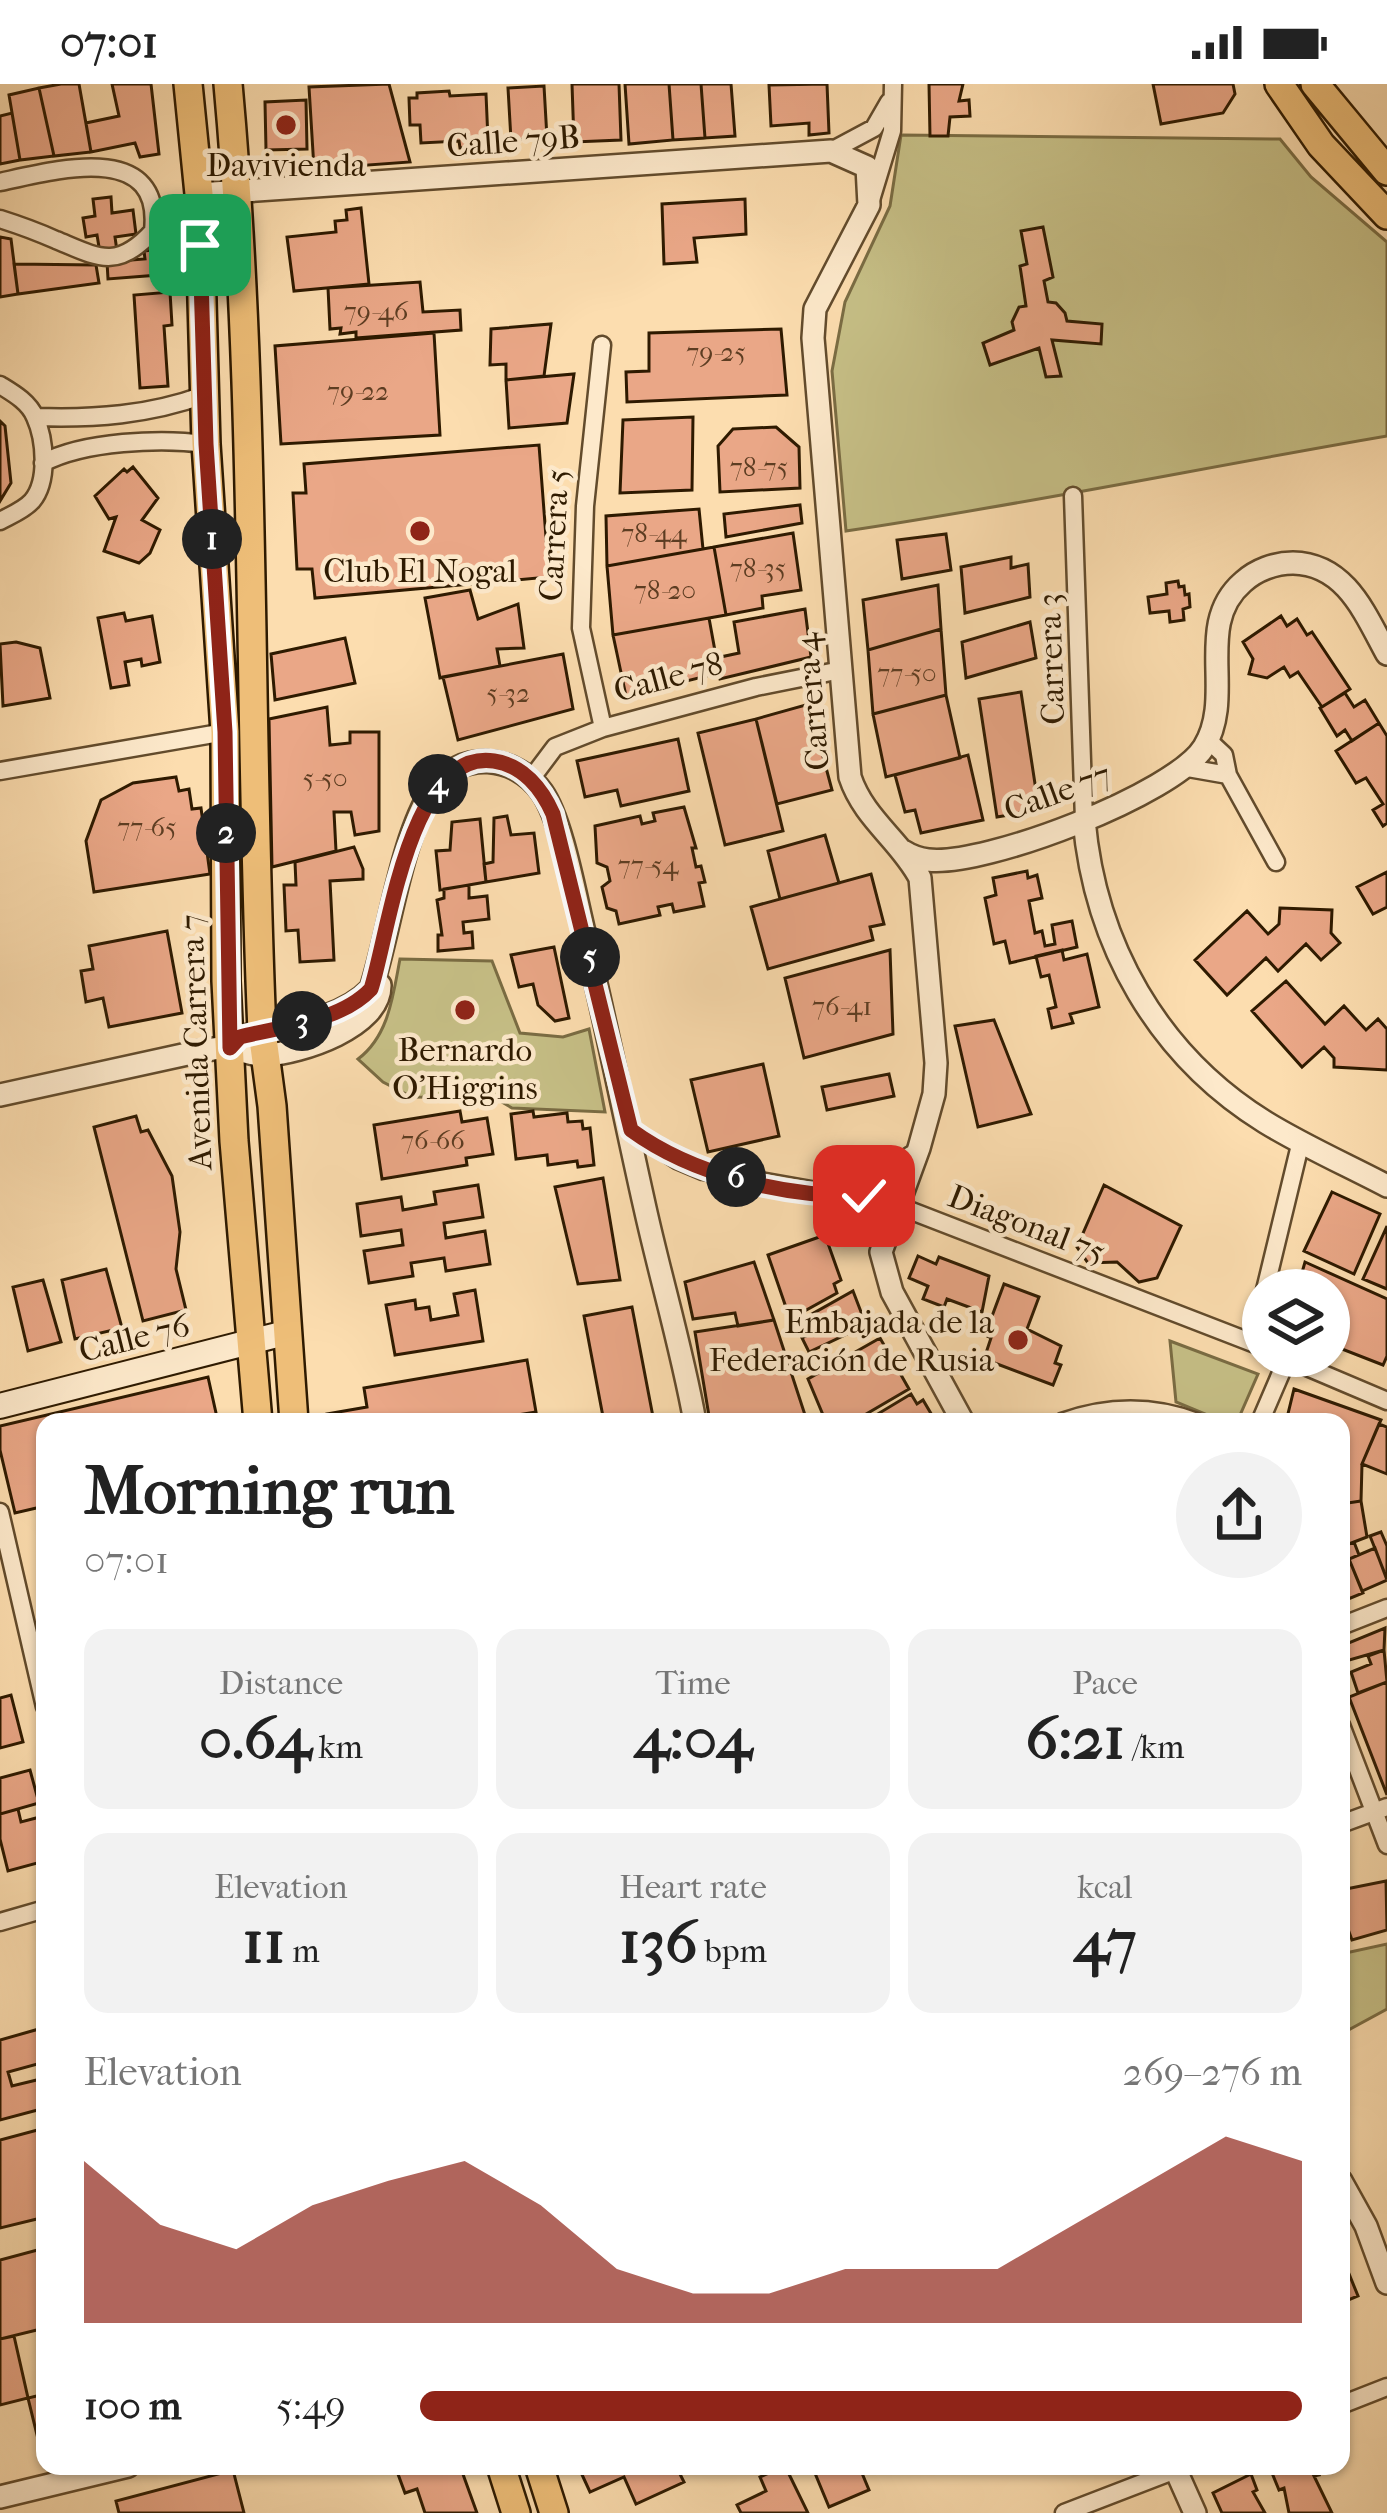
<!DOCTYPE html>
<html lang="en">
<head>
<meta charset="utf-8">
<style>
	:root { --surface:#fff; --page:#f2f2f2; --text:#222; --muted:#767676; --accent:#8f2418 }
	body { margin:0; font-family:"IM FELL French Canon",serif; background:var(--page); color:var(--text); height:100vh; display:flex; flex-direction:column; font-size:45px; white-space:nowrap }
	* { box-sizing:border-box; margin:0 }
	p { font-size:39px; color:var(--muted) }
	.icon { flex:none; width:66px; height:66px; fill:none; stroke:currentColor; stroke-width:2; stroke-linecap:round; stroke-linejoin:round }
	.map { position:relative; flex:1; overflow:hidden }
	.side { position:absolute; left:36px; top:1329px; width:1314px; height:1062px; display:flex; flex-direction:column; background:var(--surface); border-radius:24px; box-shadow:0 3px 9px #0004 }
	.side>* { flex:none }
	.controls { position:absolute; left:1242px; top:1185px; display:grid; gap:24px }
	.controls a { display:grid; place-items:center; width:108px; height:108px; border-radius:50%; background:var(--surface); box-shadow:0 3px 9px #0004; font-size:60px }
	.pin { position:absolute; display:grid; place-items:center; width:102px; height:102px; color:#fff; margin:-51px; border-radius:24px; box-shadow:0 6px 18px #0006 }
	.km { position:absolute; width:60px; height:60px; margin:-30px; border-radius:50%; background:#222; color:#fff; font-size:33px; line-height:60px; text-align:center }
	.round { display:grid; place-items:center; flex:none; width:126px; height:126px; border-radius:63px; background:var(--page) }
	.head { display:flex; align-items:center; justify-content:space-between; height:204px; padding:0 48px }
	h1 { font-size:66px; font-weight:700; line-height:90px }
	.metrics { display:grid; grid-template-columns:repeat(3,1fr); gap:18px; height:204px; padding:12px 48px }
	.metrics div { display:grid; align-content:center; border-radius:24px; background:var(--page); text-align:center }
	.metrics b { font-size:60px; font-weight:700 }
	.metrics small { font-size:33px; font-weight:400 }
	.metrics p { font-size:33px }
	.chart { height:336px; padding:24px 48px }
	.chart p { display:flex; justify-content:space-between }
	.chart svg { width:100%; height:216px; margin-top:12px; fill:var(--accent); opacity:.7 }
	ul { padding:0 48px; list-style:none; font-size:39px }
	li { display:grid; grid-template-columns:192px 144px 1fr; align-items:center; height:90px }
	li i { height:30px; border-radius:15px; background:var(--accent) }
	.status { display:flex; justify-content:space-between; align-items:center; height:84px; padding:0 60px; background:var(--surface); direction:ltr }
	.status svg { height:33px; fill:currentColor }
	.map>svg:first-child { display:block }
</style>
</head>
<body>
<div class="status"><b>07:01</b><svg viewBox="0 0 49 12"><path d="M0 12V9h3v3zM5 12V6h3v6zM10 12V3h3v9zM15 12V0h3v12zM26 1h20v11H26zM47 4h2v5h-2z"/></svg></div>
<div class="map">
<svg width="1387" height="2429" viewBox="0 0 1387 2429">
	<rect width="100%" height="100%" fill="#fcddaf"/>
	<filter id="stains"><feTurbulence type="fractalNoise" baseFrequency=".00167" numOctaves="4"/><feColorMatrix values="0 0 0 0 .2 0 0 0 0 .09 0 0 0 0 .02 0 0 0 .5 -.17"/></filter>
	<radialGradient id="worn" r=".72"><stop offset=".6" stop-color="#630" stop-opacity="0"/><stop offset="1" stop-color="#630" stop-opacity=".3"/></radialGradient>
	<path fill="#c6bf86" stroke="#7a6c43" stroke-width="3" d="M901,51L1280,55L1311,93L1387,158V352C1206,383 1028,420 846,447L832,287L845,218L890,122Z
		M400,875L492,877L520,949L563,953L589,945L605,1028L512,1024L495,1014L412,1013L383,998L358,975C389,952 393,911 400,875Z
		M1170,1257L1258,1290L1237,1338H1224L1176,1318Z
		M1387,1860V1925L1341,1950V1870Z"/>
	<path fill="#eaa787" stroke="#2e1a00" stroke-width="3" d="M61,0H79L91,68L54,72L39,4Z
		M112,0H151L159,70L140,73L135,59L91,68L86,39L119,32Z
		M389,0L410,78L314,85L309,3Z
		M572,0H619L621,56L574,58Z
		M625,0H669L673,56L629,60Z
		M669,0H701L705,54L673,56Z
		M701,0H731L735,52L705,54Z
		M827,0L829,49L809,51V39L771,42L769,1Z
		M929,0H963L959,17L969,16L970,32L950,33L948,52H930Z
		M1153,0H1233L1235,10L1223,29L1161,40Z
		M544,2L547,54L511,56L508,4Z
		M39,4L54,72L20,76L9,11Z
		M449,7L450,12L486,10L488,56H483V63L460,64L459,57L421,59L420,41H410L409,14H417V9Z
		M306,16L307,65L266,66L265,18Z
		M12,29L20,76L0,80V32Z
		M111,113L112,129L133,126L136,150L115,153L117,167L100,169L97,151L86,153L83,134L95,132L93,115Z
		M745,115L746,150L694,154L697,178L664,180L662,120Z
		M361,124L369,200L294,207L287,153L336,148L335,137L347,136L346,126Z
		M1043,143L1053,193L1044,197L1048,218L1056,219L1065,229L1067,237L1102,240L1101,260L1052,256L1061,292L1046,293L1039,264L990,281L983,259L1014,246L1012,238L1019,223L1026,222L1020,182L1027,180L1021,147Z
		M0,153L11,155L18,210L0,213Z
		M169,164L171,190L108,195L107,178L145,175L144,167Z
		M14,180L96,181L99,199L18,210Z
		M420,198L423,228L460,226L461,246L356,254V248L340,250L341,244L330,245L328,204Z
		M170,208L172,241L164,242L168,302L140,304L134,211Z
		M551,240L544,292L506,296V280L490,281L491,245Z
		M781,245L787,311L627,318L626,288L649,287V249Z
		M434,249L440,351L281,360L275,262Z
		M574,290L567,339L509,344L506,296Z
		M693,333L692,406L620,409L623,336Z
		M0,337L5,342L11,399L0,417Z
		M776,343L799,363L800,404L720,408L718,362L733,345Z
		M539,361L549,493L315,514L312,485H297L293,409H306L304,380Z
		M133,383L158,414L142,436L160,446L150,469L139,479L104,467L116,433L109,435L95,412L124,385L127,388Z
		M800,421L802,439L726,453L724,430Z
		M699,425L703,465L607,482L606,432Z
		M793,449L801,506L762,512L763,524L726,531L714,463Z
		M946,450L951,486L902,495L897,456Z
		M714,463L726,531L613,551L607,482Z
		M1011,473V484L1028,480L1030,513L965,529L961,483Z
		M1178,497L1179,503L1184,502L1185,511L1189,510L1190,523L1183,525L1184,536L1170,538L1169,527L1150,529L1148,513L1167,510L1166,499Z
		M938,501L941,545L868,566L863,516Z
		M470,506L478,535L518,520L524,564L497,565L500,582L440,594L425,514Z
		M805,525L811,573L720,595L716,574L739,569L734,538Z
		M124,529L126,537L152,532L160,578L142,582L141,575L125,578L129,601L111,604L98,534Z
		M1281,532L1287,542L1297,535L1307,551L1312,548L1350,605L1322,623L1298,588L1290,593L1284,583L1267,594L1249,590L1253,575L1243,558Z
		M709,534L719,589L626,612L613,551Z
		M1030,538L1036,574L966,594L962,558Z
		M941,545L946,611L873,630L868,566Z
		M345,554L355,599L275,616L271,570Z
		M16,558L40,564L50,614L3,622L0,560Z
		M563,570L573,625L458,656L443,593Z
		M1021,608L1039,726L997,733L979,615Z
		M1345,609L1354,623L1365,616L1379,639L1352,657L1345,646L1337,652L1320,624Z
		M946,611L960,674L886,693L873,630Z
		M809,620L832,706L777,720L756,635Z
		M327,623L330,661L350,659V648H379V747L355,751L351,728H334L336,767L272,783L269,635Z
		M756,635L783,747L725,761L698,649Z
		M1379,639L1387,652V739L1383,742L1373,726L1383,720L1366,694L1356,699L1336,667Z
		M678,655L689,707L621,722L617,706L585,713L577,677Z
		M968,671L983,736L921,749L915,726L905,728L895,691Z
		M176,693L179,707L189,705L192,725L201,724L210,790L94,808L86,757L101,716L133,699Z
		M684,723L696,764H692L696,783L701,782L705,798L699,799L704,822L674,828L672,820L658,823L660,831L619,840L616,827L607,824L602,803L610,797L607,783L597,779L595,742L640,732L642,740L655,737L653,729Z
		M507,732L511,751L534,749L539,789L486,798L484,780L493,778L494,734Z
		M480,735L486,798L440,806L436,767L450,766L452,738Z
		M825,751L839,799L780,815L768,767Z
		M354,763L363,785V795L330,797L334,876L300,878L298,846L286,847L284,801H296L295,778Z
		M1027,787L1028,794L1037,791L1042,814L1029,817L1035,849L1042,847L1045,862L1055,860L1052,841L1072,837L1077,863L1010,879L1005,857L994,860L985,814L996,811L993,794Z
		M1387,788V823L1373,830L1357,803Z
		M871,790L884,840L870,843L873,856L768,885L751,823Z
		M469,801V814L487,812L489,835L463,838L464,849L472,848L473,864L438,867V851H442L437,816L444,814V805Z
		M1280,824L1332,826L1331,849L1340,859L1321,876L1306,860L1278,887L1266,874L1227,911L1195,876L1247,827L1268,850L1279,840Z
		M167,847L182,929L109,943L103,914L86,918L81,887L93,885L89,862Z
		M554,863L569,934L555,937L538,921L533,900L519,903L511,871Z
		M890,866L893,950L804,974L785,894Z
		M1062,866L1064,876L1087,870L1099,923L1070,930L1073,939L1052,944L1048,925L1056,923L1049,891L1041,893L1036,872Z
		M1286,897L1325,940L1344,922L1366,946L1378,935L1387,945V986L1334,983V974L1324,963L1302,983L1252,927Z
		M994,936L1031,1030L978,1043L955,942Z
		M763,980L779,1052L708,1068L691,996Z
		M889,990L894,1012L827,1026L822,1003Z
		M460,1027L462,1038L487,1034L493,1070L466,1074L467,1081L382,1095L374,1041Z
		M533,1027L534,1033L567,1029L568,1038L582,1037L583,1045L590,1044L594,1081L578,1083L577,1077L548,1081L547,1071L516,1075L511,1030Z
		M136,1032L141,1048L148,1046L172,1092L180,1148L176,1185L186,1226L143,1237L94,1043Z
		M603,1094L620,1196L578,1200L555,1103Z
		M478,1101L483,1133L444,1139L446,1154L485,1147L490,1180L446,1187L444,1174L411,1179L413,1192L369,1199L364,1167L403,1161L401,1146L361,1152L357,1120L401,1113L403,1126L436,1120L434,1108Z
		M1104,1101L1181,1142L1157,1194L1139,1198L1117,1178L1088,1179L1077,1163Z
		M1332,1108L1380,1130L1354,1190L1304,1167Z
		M1387,1142V1205L1363,1195Z
		M825,1151L841,1196L834,1200L837,1209L790,1235L768,1171Z
		M918,1172L936,1180L939,1173L989,1192L982,1228L947,1215L944,1223L923,1215L928,1202L909,1194Z
		M754,1178L774,1236L738,1242L735,1229L693,1235L685,1198Z
		M1305,1178L1387,1215V1272L1383,1281L1329,1260V1206H1297Z
		M106,1185L122,1244L75,1255L62,1196Z
		M43,1196L61,1258L28,1267L13,1203Z
		M1004,1200L1039,1213L1027,1245L1061,1262L1055,1279L1061,1281L1053,1301L984,1275L991,1254L985,1251Z
		M475,1206L483,1257L395,1271L386,1221L415,1216L416,1225L429,1223L431,1236L458,1231L454,1210Z
		M853,1207L866,1241L809,1268L802,1254L812,1249L805,1234Z
		M632,1223L654,1338H604L584,1232Z
		M774,1236L806,1334L710,1338L695,1248Z
		M880,1254L909,1305L861,1333L826,1338L808,1295Z
		M527,1276L536,1328L475,1338H329L327,1330L367,1323L364,1304Z
		M208,1293L218,1338H45V1422L15,1429L0,1366V1342Z
		M1294,1305L1381,1336L1362,1380L1361,1417L1341,1420V1338H1286Z
		M911,1310L917,1320L923,1316L936,1338H879L876,1331Z
		M1379,1340L1387,1343V1390L1362,1380Z
		M1361,1417L1367,1453L1341,1463V1420Z
		M1381,1448L1387,1462V1495L1370,1452Z
		M1354,1458L1359,1471L1349,1475L1363,1509L1341,1518V1463Z
		M1375,1464L1387,1496L1362,1507L1349,1475Z
		M1385,1544L1384,1566L1346,1577L1341,1562Z
		M1384,1566L1387,1598L1358,1609L1351,1588L1371,1580L1368,1572Z
		M1387,1598V1711L1349,1613Z
		M11,1611L23,1658L0,1664V1614Z
		M30,1686L39,1719L0,1730V1694Z
		M18,1725L21,1738L40,1733L45,1777L8,1787L0,1755V1730Z
		M1386,1797L1387,1846L1352,1856L1341,1826V1806Z
		M39,1945L45,1978L8,1988L12,2002L45,1994V2024L0,2036V1956Z
		M45,2044V2133L0,2144V2056Z
		M45,2164V2244L0,2255V2176Z
		M1341,2170L1358,2212L1341,2219Z
		M14,2252L28,2314L0,2321V2255Z
		M45,2310V2357L39,2359L28,2314Z
		M395,2382H460L477,2429H425L417,2405L405,2409Z
		M578,2382H676L684,2398L636,2420L624,2393L590,2408Z
		M785,2382L808,2429H741L737,2421L766,2407L760,2393Z
		M812,2382H859L869,2406L829,2423Z
		M1274,2382H1315L1319,2391L1314,2392L1332,2429H1289L1284,2404L1279,2406L1270,2384Z
		M233,2386L244,2429H119L116,2417Z
		M1251,2390L1257,2406L1253,2408L1265,2429H1222L1213,2409Z"/>
	<g fill="none" stroke-linecap="round" stroke-linejoin="round">
		<defs>
			<path id="minor" d="M831,67L874,44L889,18
				M0,98C55,86 163,56 153,147C117,187 97,173 56,156C38,148 19,141 0,135
				M871,116L892,47L893,0
				M602,261L585,422L581,544L603,644
				M0,301C13,309 29,318 35,333C45,355 49,397 32,417C24,426 11,431 0,437
				M36,333C94,335 149,331 204,311
				M43,379C84,357 161,354 206,360
				M1073,412L1084,736
				M1208,656L1224,671L1228,691L1276,778
				M1188,684L1228,691
				M0,687L225,648
				M531,695L555,663L603,644L756,603L841,586
				M631,1046L677,1076L703,1087L896,1121L1263,1263
				M1265,1206L1301,1057
				M1252,1258L1263,1212
				M1281,1272L1387,1317
				M1062,1338C1107,1322 1152,1321 1197,1338
				M1260,1338L1287,1275
				M0,1428L45,1623
				M1341,1542L1387,1524
				M1341,1641L1387,1761
				M1341,1740L1387,1723
				M0,1838L45,1825
				M1341,2321L1387,2303
				M1064,2429L1186,2382"/>
			<path id="tertiary" d="M199,110L831,67L867,83L869,121L815,225L813,254L850,693C864,735 900,756 920,794L936,979L934,1010L919,1064L881,1168L892,1208L963,1338
				M1084,736C1095,860 1157,971 1265,1038C1304,1062 1347,1081 1387,1102
				M903,767C911,772 919,775 928,776C984,783 1175,710 1204,663C1236,611 1193,541 1243,498C1256,486 1275,479 1293,479C1346,480 1365,530 1387,570
				M230,964L240,953C282,942 340,938 371,905C390,848 401,753 433,705C460,665 516,671 542,708C563,738 576,818 586,856C607,945 625,1035 645,1124C661,1196 682,1265 695,1338
				M0,1011L201,967C209,966 221,963 229,964C242,966 253,972 266,971C301,969 381,943 380,901
				M834,1112L885,1094L912,1073
				M1341,2097L1366,2142L1387,2199
				M1174,2382L1195,2429
				M0,2413L128,2382"/>
			<path id="secondary" d="M0,1322L285,1249"/>
			<path id="primary" d="M188,0L199,110L206,360L225,648L226,897L234,1057L258,1338
				M228,0C257,315 248,632 262,947L272,1022L294,1338
				M1279,0L1321,61L1387,131
				M1315,0L1387,87
				M501,2382L516,2429
				M539,2382L554,2429"/>
		</defs>
		<use href="#minor" stroke="#624b2c" stroke-width="21"/>
		<use href="#tertiary" stroke="#624b2c" stroke-width="26"/>
		<use href="#secondary" stroke="#2e1a00" stroke-width="28"/>
		<use href="#primary" stroke="#2e1a00" stroke-width="32"/>
		<use href="#minor" stroke="#fde9cb" stroke-width="16"/>
		<use href="#tertiary" stroke="#fde9cb" stroke-width="21"/>
		<use href="#secondary" stroke="#fde9cb" stroke-width="24"/>
		<use href="#primary" stroke="#eebe78" stroke-width="27"/>
	</g>
	<g fill="none" stroke-linecap="round" stroke-linejoin="round">
		<defs>
			<path id="route" d="M200,161L206,360L225,648L230,964L240,953C282,942 340,938 371,905C389,849 410,664 494,677C523,681 542,705 553,730L631,1046C694,1092 786,1113 864,1112"/>
		</defs>
		<use href="#route" stroke="#fff" stroke-width="24"/>
		<use href="#route" stroke="#8f2418" stroke-width="15"/>
	</g>
	<g fill="#8f2418" stroke="#fde9cb" stroke-width="4.5">
		<circle cx="286" cy="41" r="12"/>
		<circle cx="420" cy="447" r="12"/>
		<circle cx="465" cy="926" r="12"/>
		<circle cx="1018" cy="1256" r="12"/>
	</g>
	<g text-anchor="middle" stroke-width="9" stroke-linejoin="round" paint-order="stroke">
		<g font-size="27" fill="#5d3d22">
			<text x="376" y="236">79-46</text>
			<text x="716" y="277">79-25</text>
			<text x="358" y="316">79-22</text>
			<text x="759" y="392">78-75</text>
			<text x="654" y="458">78-44</text>
			<text x="758" y="493">78-35</text>
			<text x="665" y="515">78-20</text>
			<text x="907" y="598">77-50</text>
			<text x="508" y="618">5-32</text>
			<text x="325" y="703">5-50</text>
			<text x="147" y="752">77-65</text>
			<text x="648" y="790">77-54</text>
			<text x="842" y="931">76-41</text>
			<text x="433" y="1065">76-66</text>
		</g>
		<g font-size="33" fill="#2e1a00" stroke="#fde9cb">
			<text transform="translate(513 56) rotate(-4)" y="12">Calle 79B</text>
			<text transform="translate(553 451) rotate(-87)" y="12">Carrera 5</text>
			<text transform="translate(1050 575) rotate(-92)" y="12">Carrera 3</text>
			<text transform="translate(668 592) rotate(-15)" y="12">Calle 78</text>
			<text transform="translate(811 618) rotate(-95)" y="12">Carrera 4</text>
			<text transform="translate(1057 707) rotate(-20)" y="12">Calle 77</text>
			<text transform="translate(195 958) rotate(-92)" y="12">Avenida Carrera 7</text>
			<text transform="translate(1027 1139) rotate(21)" y="12">Diagonal 75</text>
			<text transform="translate(134 1253) rotate(-14)" y="12">Calle 76</text>
		</g>
		<g font-size="33" fill="#2e1a00" stroke="#fde9cb">
			<text x="286" y="92">Davivienda</text>
			<text x="420" y="498">Club El Nogal</text>
			<text x="465" y="977">Bernardo<tspan x="465" dy="38">O'Higgins</tspan></text>
			<text x="994" y="1249" text-anchor="end">Embajada de la<tspan x="994" dy="38">Federación de Rusia</tspan></text>
		</g>
	</g>
	<rect width="100%" height="100%" filter="url(#stains)"/>
	<rect width="100%" height="100%" fill="url(#worn)"/>
</svg>
<div class="controls">
<a><svg class="icon" aria-label="layers" viewBox="0 0 24 24"><path d="M12 4l9 5-9 5-9-5zM3 14l9 5 9-5"/></svg></a>
</div>
<div class="pin" style="left:200px;top:161px;background:#1e9e55"><svg class="icon" aria-label="arrive" viewBox="0 0 24 24"><path d="M6 21V4h12l-3 4 3 4H6"/></svg></div>
<div class="pin" style="left:864px;top:1112px;background:#d93025"><svg class="icon" aria-label="check" viewBox="0 0 24 24"><path d="M5 12l5 5 9-10"/></svg></div>
<b class="km" style="left:212px;top:455px">1</b>
<b class="km" style="left:226px;top:749px">2</b>
<b class="km" style="left:302px;top:937px">3</b>
<b class="km" style="left:438px;top:700px">4</b>
<b class="km" style="left:590px;top:873px">5</b>
<b class="km" style="left:736px;top:1093px">6</b>
<section class="side">
<div class="head"><div><h1>Morning run</h1><p>07:01</p></div><a class="round"><svg class="icon" aria-label="share" viewBox="0 0 24 24"><path d="M12 15V3M7 8l5-5 5 5M5 13v7h14v-7"/></svg></a></div>
<div class="metrics">
<div><p>Distance</p><b>0.64<small> km</small></b></div>
<div><p>Time</p><b>4:04</b></div>
<div><p>Pace</p><b>6:21<small> /km</small></b></div>
</div>
<div class="metrics">
<div><p>Elevation</p><b>11<small> m</small></b></div>
<div><p>Heart rate</p><b>136<small> bpm</small></b></div>
<div><p>kcal</p><b>47</b></div>
</div>
<div class="chart"><p><span>Elevation</span>269–276 m</p>
<svg viewBox="0 0 160 44" preserveAspectRatio="none"><path d="M0 44V11L10 24L20 29L30 20L40 15L50 11L60 20L70 33L80 38L90 38L100 33L110 33L120 33L130 24L140 15L150 6L160 11V44z"/></svg>
</div>
<ul>
<li><b>100 m</b>5:49<i style="width:100%"></i></li>
</ul>
</section>
</div>
</body>
</html>
